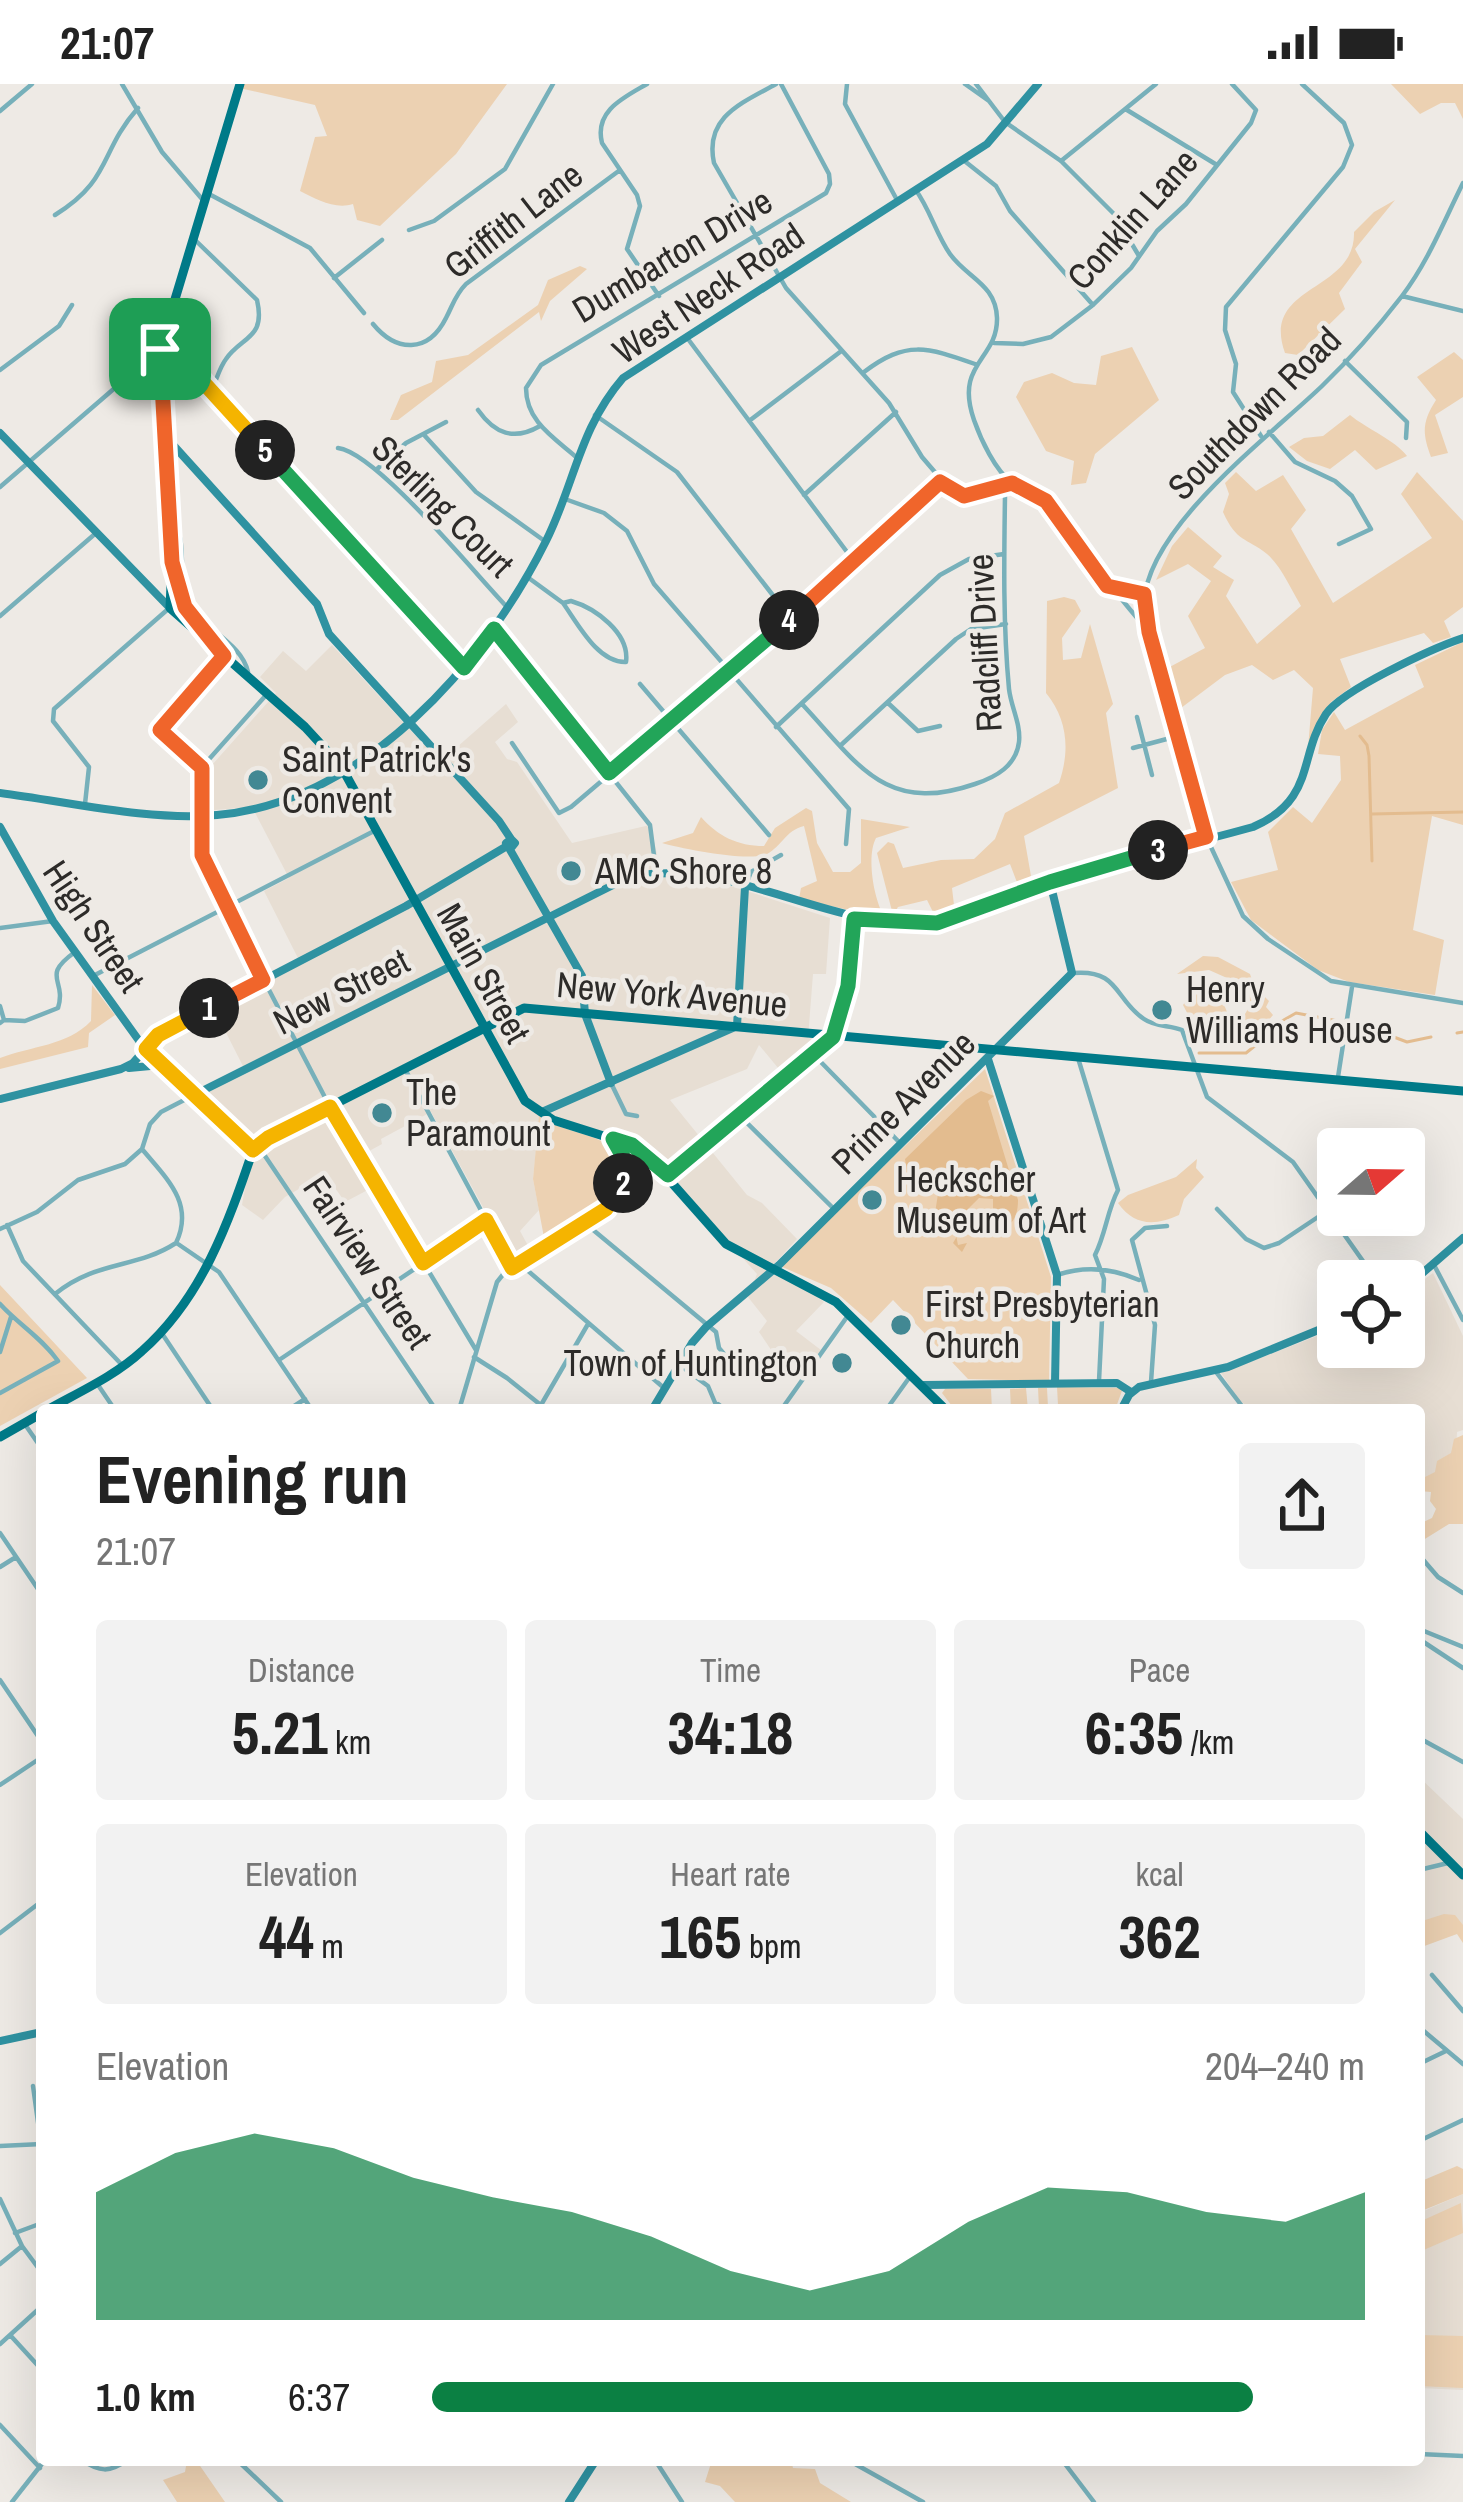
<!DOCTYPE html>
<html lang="en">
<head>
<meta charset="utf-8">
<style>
	:root { --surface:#fff; --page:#f2f2f2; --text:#222; --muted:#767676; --accent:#0b8043 }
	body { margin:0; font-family:"Archivo Narrow",sans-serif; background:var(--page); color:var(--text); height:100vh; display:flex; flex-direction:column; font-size:45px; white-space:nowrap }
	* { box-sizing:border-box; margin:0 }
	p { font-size:39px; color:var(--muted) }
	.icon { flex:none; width:66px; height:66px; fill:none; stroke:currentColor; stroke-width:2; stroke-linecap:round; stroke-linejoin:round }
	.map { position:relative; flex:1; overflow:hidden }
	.panel { position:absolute; left:36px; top:1320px; width:1389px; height:1062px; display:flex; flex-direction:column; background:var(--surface); border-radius:12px; box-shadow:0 12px 48px #0002 }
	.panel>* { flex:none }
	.needle { width:78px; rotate:70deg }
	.tools { position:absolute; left:1317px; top:1044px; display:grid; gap:24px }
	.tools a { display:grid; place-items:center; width:108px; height:108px; border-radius:12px; background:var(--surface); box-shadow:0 12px 48px #0002; font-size:60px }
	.pin { position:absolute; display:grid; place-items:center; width:102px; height:102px; color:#fff; margin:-51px; border-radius:24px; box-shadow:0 6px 18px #0006 }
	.km { position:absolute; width:60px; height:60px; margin:-30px; border-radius:50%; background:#222; color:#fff; font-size:33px; line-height:60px; text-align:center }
	.round { display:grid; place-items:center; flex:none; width:126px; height:126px; border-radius:12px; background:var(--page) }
	.summary { display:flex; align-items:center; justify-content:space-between; height:204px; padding:0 60px }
	h1 { font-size:66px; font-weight:800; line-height:90px }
	.figures { display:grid; grid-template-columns:repeat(3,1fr); gap:18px; height:204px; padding:12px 60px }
	.figures div { display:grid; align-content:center; border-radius:12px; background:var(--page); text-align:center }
	.figures b { font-size:60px; font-weight:800 }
	.figures small { font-size:33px; font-weight:400 }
	.figures p { font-size:33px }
	.chart { height:336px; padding:24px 60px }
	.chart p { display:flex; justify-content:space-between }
	.chart svg { width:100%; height:216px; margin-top:12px; fill:var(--accent); opacity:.7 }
	ul { padding:0 60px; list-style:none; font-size:39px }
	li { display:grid; grid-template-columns:192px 144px 1fr; align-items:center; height:90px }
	li i { height:30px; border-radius:15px; background:var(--accent) }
	.status { display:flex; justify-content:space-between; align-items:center; height:84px; padding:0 60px; background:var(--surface); direction:ltr }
	.status svg { height:33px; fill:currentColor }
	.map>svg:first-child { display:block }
</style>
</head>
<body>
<div class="status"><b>21:07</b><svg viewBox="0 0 49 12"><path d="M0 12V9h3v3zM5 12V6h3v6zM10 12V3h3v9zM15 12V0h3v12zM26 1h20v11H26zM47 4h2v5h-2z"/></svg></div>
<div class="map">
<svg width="1463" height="2418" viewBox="0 0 1463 2418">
	<rect width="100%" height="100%" fill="#eeeae5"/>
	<path fill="#e7ded3" d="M332,561L440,678L506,620L518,638L495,658L507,675L517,678L572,759L650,741L662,791L710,795L830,834L826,890H813L808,954L835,957L788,996L759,961L747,985L670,1016L747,1111L762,1119L797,1155L775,1179L824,1218L796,1247L821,1266L801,1293L778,1276L759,1248L767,1237L748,1213L757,1190L668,1091L632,1061L540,1030L533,1095L539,1126L520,1147L532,1169L513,1178L431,1028L381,1055L382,1060L362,1071L379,1100L345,1118L325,1090L285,1113L263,1136L242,1121L252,1066L202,1011L246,988L214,925L301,880L264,807L289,794L252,723L202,727L204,690L276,609L260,593L283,567L306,587Z
		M1433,1189L1463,1252V1346L1457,1348L1456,1368L1440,1391L1419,1400V1326H1253L1240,1317L1221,1289L1338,1244V1263H1404V1210Z
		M1419,1693L1463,1735V1843H1419Z
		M1463,2110V2306L1419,2304V2129Z"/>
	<path fill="#ecd1b2" d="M240,0H507L456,70L380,142L357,136L353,120C335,126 316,115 300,107L315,53L327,52L315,21L239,4Z
		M1391,0H1463V35L1455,19H1441L1420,30Z
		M1395,116L1355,165L1362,178L1339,209L1345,225L1298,271L1285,269C1260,200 1356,209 1354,148L1374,128Z
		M580,182L587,185L550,217L541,237L539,228L398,336H390L401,311L432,298L436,277L468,271L538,221L548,196Z
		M1132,263L1159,316L1095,370L1086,399L1071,401L1074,377L1046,367L1016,313L1024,298L1052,289L1074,299L1096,301L1101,272Z
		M1454,268L1463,276V313L1435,331L1448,369L1431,373C1422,349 1422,338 1436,316L1417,293Z
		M1350,331C1367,345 1395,356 1407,372L1376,386L1355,366L1330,385L1307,377L1289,363L1304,354L1323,352Z
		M1236,388L1256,407L1283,391L1306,426L1291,445L1333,519L1432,454L1401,410L1417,388L1463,437V523L1444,537L1451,553L1433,559L1424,549L1340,575L1351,603L1331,618L1308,664L1313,604L1294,586L1273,596L1252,581L1225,591L1177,627L1166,585L1205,564L1188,532L1211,497L1188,480L1156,496L1172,462L1188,443L1222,472L1213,483L1234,496L1226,512L1257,560L1301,522C1292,507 1281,482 1267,470C1246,453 1237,459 1223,428L1229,410L1225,399Z
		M1064,513L1075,516L1081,527L1062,554L1063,576L1081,574L1090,540L1113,620L1106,629L1118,704L1024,752L1031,792L1018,801L1010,780L952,804L954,821L934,830L927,816L898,823L893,831L877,769L888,758L894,760L903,784L941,776L974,775L995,755L1005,729L1059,699C1070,667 1068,636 1046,609L1047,517Z
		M1463,558V741L1432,732L1413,846L1444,856L1435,911L1349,898L1318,886L1251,836L1231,798L1278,786L1268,748L1293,723L1312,739L1341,696L1340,672L1318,670L1322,646L1334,628L1345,646L1424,603L1415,581Z
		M806,724L812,727L817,759L833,788H850L861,779V735L910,743L876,754C866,773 874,817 885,834L799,815L801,804L817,797L804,742C785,747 782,762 767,770C749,778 683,765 662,759L693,749L701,733C718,752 737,762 764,762L775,744Z
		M1203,872L1218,873L1250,890L1254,902L1269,917L1266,923L1273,931L1252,956L1232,962L1236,945L1251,920L1245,902L1209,886L1177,890Z
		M92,901L115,931L89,949L88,963L0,985V974C31,962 67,962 91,937Z
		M1201,908L1221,913L1227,928L1218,941L1195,944L1183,921L1189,913Z
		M985,985L1051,1193L1049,1297L968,1295L893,1216L871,1239L831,1204L780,1182Z
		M539,1032C563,1051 608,1047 622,1077C620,1121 580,1142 546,1164L533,1095Z
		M1197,1075L1196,1084L1204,1093L1184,1115L1179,1131C1155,1142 1134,1142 1118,1119L1128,1111L1176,1093Z
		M0,1201L87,1294L0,1342Z
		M1057,1303L1123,1304L1115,1326H1011L1010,1305L1026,1304L1028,1326L1039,1324L1038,1304H1047L1048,1323L1058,1321Z
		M945,1305H991L992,1326H955L942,1309Z
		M1463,1351V1440H1449L1420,1458L1419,1440L1432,1434L1436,1425L1430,1417L1431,1408L1419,1407V1396L1435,1388L1437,1377L1451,1369L1454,1355Z
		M1444,1830L1455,1831L1463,1841V1859L1457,1850L1419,1864V1838Z
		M1457,2082L1463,2085V2110L1419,2128V2098Z
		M1461,2119L1463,2149L1419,2168V2138Z
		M1419,2251L1463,2252V2304L1419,2302Z
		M187,2376H196L225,2418H177L163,2396L185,2388Z
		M712,2376H791L793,2384L815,2385L820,2399L851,2418H735L720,2402L705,2398Z"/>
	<path fill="#e3bc8f" d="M981,1007L994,1012L988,1017L1018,1116C1018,1133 1012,1145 993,1146L982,1129L993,1125V1115L979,1114L968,1125L966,1142L956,1151L958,1161L967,1159L962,1168L953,1159L963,1142L959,1127L939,1133L935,1129L938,1110L908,1092L905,1075L966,1016Z"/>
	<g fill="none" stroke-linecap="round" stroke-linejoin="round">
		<path stroke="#e3bc8f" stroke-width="3" d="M1360,652L1367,661L1369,672L1372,777
			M1372,730L1463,728
			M1362,941L1407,958L1431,953
			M1457,949L1463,948
			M1199,969H1246L1261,957L1268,945L1296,929L1338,937"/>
		<path stroke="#77b0ba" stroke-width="4.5" d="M122,0L162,68L202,115
			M647,0C623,14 594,27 602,59L637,111L640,122L627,165L659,212
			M776,0C742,19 704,33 714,79L786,204L889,319L922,373L952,408L974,412L1012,399
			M847,0L845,20L897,116
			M965,0L989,17
			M976,0L1005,38L1061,77L1114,130L1139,172
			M1127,26L1217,81
			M0,27L32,0
			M962,75L996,102L1010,127L1093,221
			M1061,77L1156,0
			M1463,99C1444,137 1428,178 1402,212C1378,243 1350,275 1322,302C1271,351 1147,443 1144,519L1204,748L1243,832L1268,855L1331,897L1463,919
			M915,105C930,125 936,150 950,170C967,194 996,200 997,234C998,276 954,279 974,336C981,356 995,386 1012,399C1025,409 1040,411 1051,423C1086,464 1110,506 1148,546
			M209,110L310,164L364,229
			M55,131C112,96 99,68 138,24
			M409,146L434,137L505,85L553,0
			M194,155L257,216C266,255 242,252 226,275C220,283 217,294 213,303
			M334,194L382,156
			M1402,212L1463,227
			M373,240C396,268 428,270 446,234C453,221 455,211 466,200L620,86
			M688,255L853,476
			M166,257L462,581
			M994,259L1023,260L1051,253L1093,221L1131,184L1157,147L1186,120L1251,39L1256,26L1232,0
			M1345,277L1407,338L1406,354
			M0,286L59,242L72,221
			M864,288C906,256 927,263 975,280
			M478,326C495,350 514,357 540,342
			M595,331L677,388L789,532
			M749,337L840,268
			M1269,348L1295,378L1335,397L1352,412L1371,445L1339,460
			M425,352L476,408L546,458
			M1261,352L1233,308L1236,280L1225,246L1226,223L1343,83L1352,61L1344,39L1302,0
			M338,364C377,369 476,491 508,524
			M576,373C553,353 526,337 526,304L541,281L826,109L830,100L829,90L781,0
			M376,386L406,359L446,338
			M0,403L160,265
			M804,411L896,328
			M565,415L604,429L627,447L654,500L849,725L846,760
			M172,435C189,457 176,492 188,517C201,546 241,557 248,588
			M526,492L563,519
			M1113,504L1143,509
			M571,517C595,524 630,549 626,578C598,579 578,540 563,519Z
			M0,532L96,449
			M494,545L650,741L656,787
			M640,600L769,751
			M888,619L918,647L940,642
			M802,620C858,680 885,731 975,700C996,693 1016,682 1019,658C1021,640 1011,623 1009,605C1003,541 1004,476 1005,412L1010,403
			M1137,633L1152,691
			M776,643L940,491L969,475L1004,470
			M512,659L559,729L571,723L737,582L940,398
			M841,661L956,555L971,545L1006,540
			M1133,664L1178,652
			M203,682L267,610
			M202,684L199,753L208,789L330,1023L476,1266
			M202,684L160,646L224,572
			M85,720L89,683L53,637L54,625L167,526
			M745,803L751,788L781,771
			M0,844L53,837
			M1073,889C1120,885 1114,915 1144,935C1155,943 1170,941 1182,946L1207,1013L1293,1078L1377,1197
			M93,892L376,746
			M0,922L4,936
			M0,939L4,936L25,937L58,924C67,895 40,893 75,868
			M814,971L900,1059
			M1078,974L1118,1106C1107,1127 1106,1149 1095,1171L1104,1195L1099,1297
			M405,985L512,1184
			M1338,993L1352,903
			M611,999L626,1030L637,1032
			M740,1032L834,1125
			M253,1066L263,1069L436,1326
			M668,1091L833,953L848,902L854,835
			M1217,1125L1246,1155L1264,1164L1279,1159L1327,1127
			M586,1140L716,1248L719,1264L731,1278L746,1271
			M7,1141L23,1177L123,1282
			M0,1145L37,1128L78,1096L125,1080L142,1065L150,1040L161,1028L192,1012
			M178,1160L219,1188L312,1326
			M520,1180L664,1304
			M1434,1181L1463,1236
			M1057,1191C1086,1181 1112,1184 1139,1196
			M55,1210C97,1176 136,1185 176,1159C195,1119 166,1094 142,1065
			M0,1220C18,1240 42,1254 58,1277L0,1309
			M161,1248L213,1326
			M0,1268L11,1233
			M474,1273L507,1294L547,1326
			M279,1276L486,1137
			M678,1280L708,1302L716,1321
			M1216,1288L1245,1326
			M96,1298L115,1326
			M1151,1298L1155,1241L1132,1156L1145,1144L1167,1142
			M541,1321L588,1240
			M288,1326L305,1315
			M459,1326L497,1198L505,1188C540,1168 632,1129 626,1079C625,1070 617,1063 613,1055
			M709,1326L718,1320L726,1326
			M781,1326L849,1230
			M886,1326L909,1294
			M24,1339L42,1365
			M0,1449L42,1511
			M1419,1471L1438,1493L1463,1509
			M0,1483L16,1473
			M1419,1545L1463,1563
			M1419,1555L1463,1584
			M0,1596L42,1658
			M1419,1654L1463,1678
			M0,1701L42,1673
			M1419,1786L1448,1779
			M0,1849L42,1817
			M1432,1891L1463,1927
			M1419,1943L1463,1980
			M1419,1980L1446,1967
			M33,2002L41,2060
			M1419,2057L1463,2036
			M0,2062L42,2060
			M0,2115L22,2162L42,2189
			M15,2149L42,2139
			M0,2180L22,2162
			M10,2251L42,2286
			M0,2260L42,2222
			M0,2341L40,2384
			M1419,2370L1463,2372
			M82,2376C99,2388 110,2389 127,2376
			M237,2376L281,2418
			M577,2376L593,2381
			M655,2376L682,2418
			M848,2376L923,2418
			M1062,2376L1094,2418
			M12,2418L45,2376"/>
		<path stroke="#2f92a1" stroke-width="8" d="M0,349L170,524
			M165,352L317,520L329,550L499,737L511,755
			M0,709C70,718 147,737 217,731C363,718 485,580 546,457C575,399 579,345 623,294L987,60L1038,0
			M0,743L53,837L145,965L253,1066
			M511,755L515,759L511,764L506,759Z
			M509,764L582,892L585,930L611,999
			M988,975L1039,1134
			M129,984L161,981
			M192,1012L629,793C729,772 822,843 926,840C962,839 1013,810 1048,799C1116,776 1185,762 1253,743C1316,716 1298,672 1326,630C1342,606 1433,564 1463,554
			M0,1015L121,985L133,979L158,951L406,822L507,762
			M542,1028L737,942L745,803
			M1039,1135L1057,1191L1055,1299
			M1404,1205L1463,1154
			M924,1301L1117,1299L1131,1308
			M652,1326L692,1259L706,1243L779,1181L1072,889L1050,798
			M1121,1326L1129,1311L1139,1303L1228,1283L1338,1238
			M0,1957L42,1948
			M569,2418L596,2376"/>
		<path stroke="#007a88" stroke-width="9" d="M240,0L160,265L172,478L170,524L305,643L341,682L525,1017L553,1036L632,1061L649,1073L726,1160L836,1218L946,1326
			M175,495L185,523L199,543
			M47,1326C79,1308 115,1292 142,1267C202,1214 228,1140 253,1066L268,1054L524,924L1463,1007
			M0,1353L42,1329
			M1419,1747L1463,1791"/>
	</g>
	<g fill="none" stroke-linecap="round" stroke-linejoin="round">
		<defs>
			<path id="split-1" d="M160,265L172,478L185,523L224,572L160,646L202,684V771L263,896L209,924"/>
			<path id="split-2" d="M209,924L158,951L146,965L253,1066L268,1054L330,1023L423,1179L486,1136L512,1184L606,1125L623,1099"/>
			<path id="split-3" d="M623,1099L626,1078L613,1055L632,1061L668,1091L833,953L848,902L854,835L937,839L1050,798L1158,766"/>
			<path id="split-4" d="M789,536L940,398L964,412L1012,399L1046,417L1107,502L1144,510L1149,548L1206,753L1158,766"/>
			<path id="split-5" d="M265,366L464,584L494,545L609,689L789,536"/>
			<path id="split-6" d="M160,265L162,253L265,366"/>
		</defs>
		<use href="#split-1" stroke="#fff" stroke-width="24"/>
		<use href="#split-2" stroke="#fff" stroke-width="24"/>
		<use href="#split-3" stroke="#fff" stroke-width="24"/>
		<use href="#split-4" stroke="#fff" stroke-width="24"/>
		<use href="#split-5" stroke="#fff" stroke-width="24"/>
		<use href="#split-6" stroke="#fff" stroke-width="24"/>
		<use href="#split-1" stroke="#f0652b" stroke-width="15"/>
		<use href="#split-2" stroke="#f5b400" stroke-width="15"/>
		<use href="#split-3" stroke="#22a559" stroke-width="15"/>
		<use href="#split-4" stroke="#f0652b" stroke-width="15"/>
		<use href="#split-5" stroke="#22a559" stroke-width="15"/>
		<use href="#split-6" stroke="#f5b400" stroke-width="15"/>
	</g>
	<g fill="#428893" stroke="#eeeae5" stroke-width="4.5">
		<circle cx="258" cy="696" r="12"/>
		<circle cx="571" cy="787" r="12"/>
		<circle cx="1162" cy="926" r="12"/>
		<circle cx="382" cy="1029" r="12"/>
		<circle cx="872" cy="1116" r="12"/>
		<circle cx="901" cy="1241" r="12"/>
		<circle cx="842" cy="1279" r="12"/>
	</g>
	<g text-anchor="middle" stroke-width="9" stroke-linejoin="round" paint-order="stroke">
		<g font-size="36" fill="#2d2b29" stroke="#eeeae5">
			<text transform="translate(1132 135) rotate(-48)" y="13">Conklin Lane</text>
			<text transform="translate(513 136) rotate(-38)" y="13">Griffith Lane</text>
			<text transform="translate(672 171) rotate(-31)" y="13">Dumbarton Drive</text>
			<text transform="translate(708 209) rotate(-34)" y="13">West Neck Road</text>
			<text transform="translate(1254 329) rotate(-45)" y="13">Southdown Road</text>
			<text transform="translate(443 422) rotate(45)" y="13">Sterling Court</text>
			<text transform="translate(984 559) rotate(-93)" y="13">Radcliff Drive</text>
			<text transform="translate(94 842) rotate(56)" y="13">High Street</text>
			<text transform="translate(484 889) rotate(61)" y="13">Main Street</text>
			<text transform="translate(341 907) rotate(-27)" y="13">New Street</text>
			<text transform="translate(672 910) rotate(5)" y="13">New York Avenue</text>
			<text transform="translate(903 1018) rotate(-45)" y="13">Prime Avenue</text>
			<text transform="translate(368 1178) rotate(56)" y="13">Fairview Street</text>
		</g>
		<g font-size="36" fill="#2d2b29" stroke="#eeeae5" text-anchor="start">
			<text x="282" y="688">Saint Patrick's<tspan x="282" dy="41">Convent</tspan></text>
			<text x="595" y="800">AMC Shore 8</text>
			<text x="1186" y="918">Henry<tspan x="1186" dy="41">Williams House</tspan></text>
			<text x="406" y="1021">The<tspan x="406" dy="41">Paramount</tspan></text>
			<text x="896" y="1108">Heckscher<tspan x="896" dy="41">Museum of Art</tspan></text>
			<text x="925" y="1233">First Presbyterian<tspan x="925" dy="41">Church</tspan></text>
			<text x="818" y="1292" text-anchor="end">Town of Huntington</text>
		</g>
	</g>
</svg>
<div class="tools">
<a><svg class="needle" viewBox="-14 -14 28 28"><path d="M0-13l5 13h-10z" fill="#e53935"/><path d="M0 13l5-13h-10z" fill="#767676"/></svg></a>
<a><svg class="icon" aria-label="locate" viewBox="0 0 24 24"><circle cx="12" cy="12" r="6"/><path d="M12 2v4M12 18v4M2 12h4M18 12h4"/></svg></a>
</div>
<div class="pin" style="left:160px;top:265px;background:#1e9e55"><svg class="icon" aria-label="arrive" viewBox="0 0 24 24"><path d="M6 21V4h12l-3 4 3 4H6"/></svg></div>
<b class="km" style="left:209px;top:924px">1</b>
<b class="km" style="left:623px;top:1099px">2</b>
<b class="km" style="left:1158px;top:766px">3</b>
<b class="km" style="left:789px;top:536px">4</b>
<b class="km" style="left:265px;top:366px">5</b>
<section class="panel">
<div class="summary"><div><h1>Evening run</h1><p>21:07</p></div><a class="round"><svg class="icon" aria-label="share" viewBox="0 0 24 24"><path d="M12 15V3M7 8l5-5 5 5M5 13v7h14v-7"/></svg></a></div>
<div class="figures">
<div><p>Distance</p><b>5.21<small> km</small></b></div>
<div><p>Time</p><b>34:18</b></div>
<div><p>Pace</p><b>6:35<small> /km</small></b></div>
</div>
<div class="figures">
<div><p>Elevation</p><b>44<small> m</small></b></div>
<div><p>Heart rate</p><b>165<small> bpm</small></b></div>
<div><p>kcal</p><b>362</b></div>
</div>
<div class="chart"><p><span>Elevation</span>204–240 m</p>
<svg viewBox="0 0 160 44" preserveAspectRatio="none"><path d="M0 44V18L10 10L20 6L30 9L40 15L50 19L60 22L70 27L80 34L90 38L100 34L110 24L120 17L130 18L140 22L150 24L160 18V44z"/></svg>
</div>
<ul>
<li><b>1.0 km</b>6:37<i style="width:88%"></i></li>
</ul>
</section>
</div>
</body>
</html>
